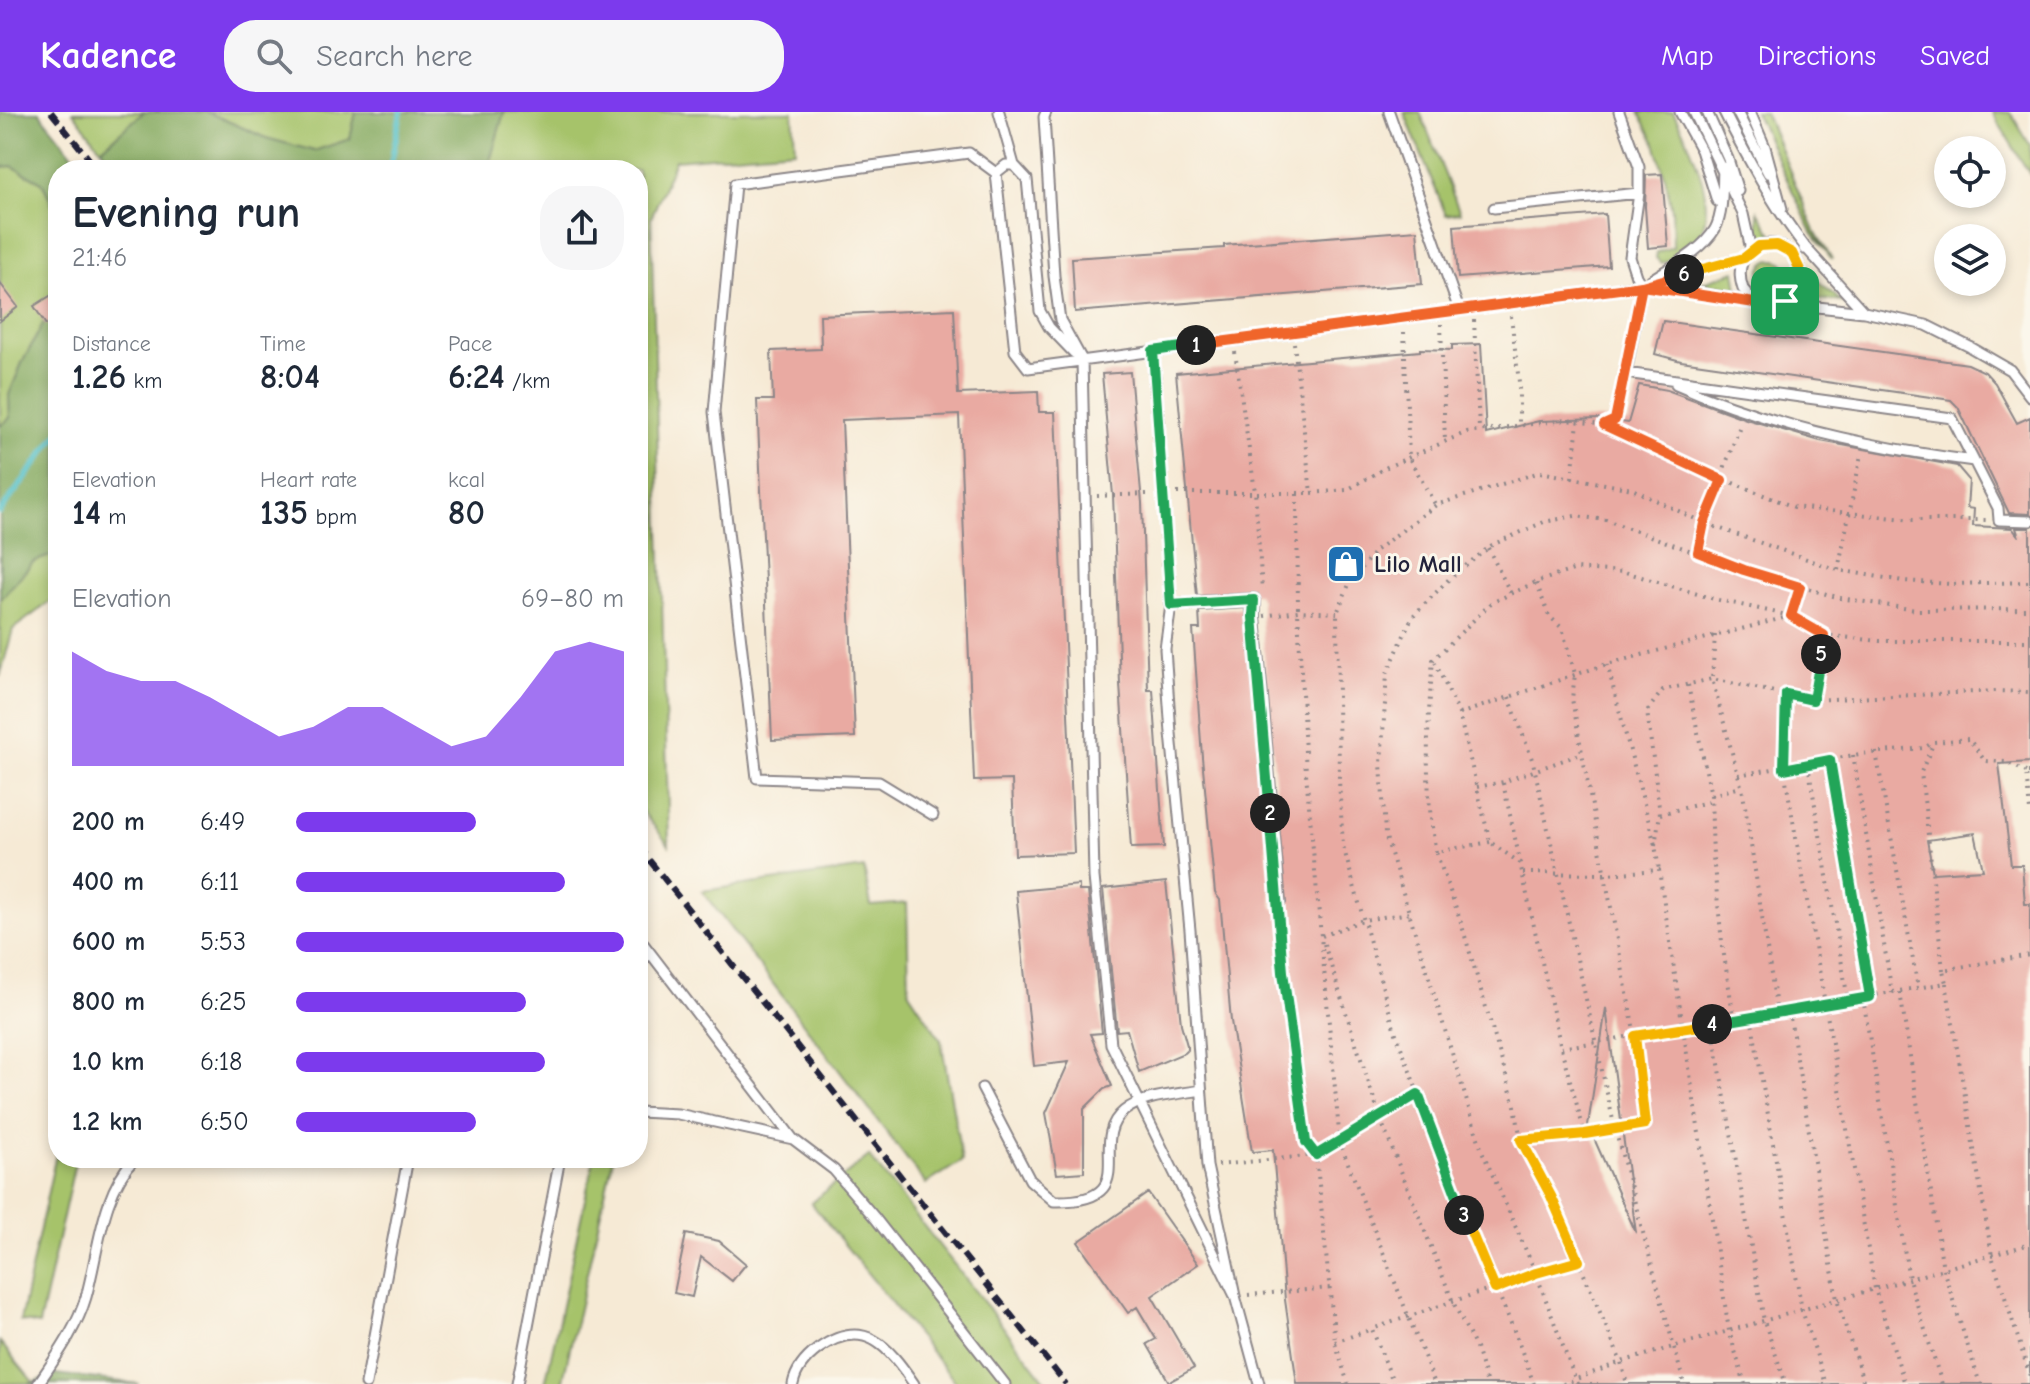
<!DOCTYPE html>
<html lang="en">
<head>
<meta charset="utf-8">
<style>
	:root { --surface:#fff; --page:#f6f6f7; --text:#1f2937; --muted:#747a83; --accent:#7c3aed }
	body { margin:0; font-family:"Comic Neue",sans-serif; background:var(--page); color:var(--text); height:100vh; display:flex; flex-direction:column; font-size:30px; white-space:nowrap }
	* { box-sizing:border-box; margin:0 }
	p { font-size:26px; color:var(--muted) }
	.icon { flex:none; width:44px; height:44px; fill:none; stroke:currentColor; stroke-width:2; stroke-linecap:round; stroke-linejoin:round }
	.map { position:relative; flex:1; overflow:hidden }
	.details { position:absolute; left:48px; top:48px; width:600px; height:1008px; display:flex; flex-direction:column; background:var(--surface); border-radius:32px; box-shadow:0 4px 12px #0003 }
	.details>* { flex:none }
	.tools { position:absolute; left:1934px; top:24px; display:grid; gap:16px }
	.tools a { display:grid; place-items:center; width:72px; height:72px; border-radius:50%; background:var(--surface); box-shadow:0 4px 12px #0003; font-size:40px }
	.pin { position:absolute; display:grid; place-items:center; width:68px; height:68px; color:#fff; margin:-34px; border-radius:16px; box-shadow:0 4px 12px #0006 }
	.km { position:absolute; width:40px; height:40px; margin:-20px; border-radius:50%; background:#222; color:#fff; font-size:22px; line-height:40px; text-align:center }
	.round { display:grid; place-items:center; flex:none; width:84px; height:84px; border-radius:32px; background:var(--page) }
	.head { display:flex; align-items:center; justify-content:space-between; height:136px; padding:0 24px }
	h1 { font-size:44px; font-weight:700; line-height:60px }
	.figures { display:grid; grid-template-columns:repeat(3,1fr); gap:12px; height:136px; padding:8px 24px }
	.figures div { display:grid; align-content:center }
	.figures b { font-size:34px; font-weight:700 }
	.figures small { font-size:22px; font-weight:400 }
	.figures p { font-size:22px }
	.chart { height:224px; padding:16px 24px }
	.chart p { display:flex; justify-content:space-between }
	.chart svg { width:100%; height:144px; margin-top:8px; fill:var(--accent); opacity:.7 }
	ul { padding:0 24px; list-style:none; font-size:26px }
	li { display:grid; grid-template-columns:128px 96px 1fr; align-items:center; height:60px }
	li i { height:20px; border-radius:10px; background:var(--accent) }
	header { display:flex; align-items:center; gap:48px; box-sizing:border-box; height:112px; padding:0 40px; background:var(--accent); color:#fff }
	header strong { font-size:38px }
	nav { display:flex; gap:44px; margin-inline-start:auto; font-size:28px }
	.search { width:560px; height:72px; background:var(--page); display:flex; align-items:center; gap:20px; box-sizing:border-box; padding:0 28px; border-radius:32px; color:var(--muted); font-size:30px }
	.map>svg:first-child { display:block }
</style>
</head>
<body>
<header>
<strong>Kadence</strong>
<div class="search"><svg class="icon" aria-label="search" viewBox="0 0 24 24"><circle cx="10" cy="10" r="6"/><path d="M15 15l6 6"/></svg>Search here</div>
<nav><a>Map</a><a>Directions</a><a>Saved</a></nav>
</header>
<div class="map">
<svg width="2030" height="1272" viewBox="0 0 2030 1272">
	<rect width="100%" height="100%" fill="#fbf7ec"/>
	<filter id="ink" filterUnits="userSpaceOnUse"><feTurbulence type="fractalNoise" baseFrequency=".0125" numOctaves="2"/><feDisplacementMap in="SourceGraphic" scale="16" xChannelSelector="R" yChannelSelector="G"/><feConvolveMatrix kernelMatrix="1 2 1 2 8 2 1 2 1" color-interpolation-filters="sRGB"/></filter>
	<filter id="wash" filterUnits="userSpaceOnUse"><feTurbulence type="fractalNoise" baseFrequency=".006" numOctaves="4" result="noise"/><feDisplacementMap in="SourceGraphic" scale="32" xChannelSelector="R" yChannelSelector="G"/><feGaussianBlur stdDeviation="1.8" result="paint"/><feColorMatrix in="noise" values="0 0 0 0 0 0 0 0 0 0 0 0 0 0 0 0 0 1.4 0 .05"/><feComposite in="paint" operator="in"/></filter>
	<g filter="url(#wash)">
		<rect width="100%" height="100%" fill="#f6ead5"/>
		<path fill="#a6c36b" stroke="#647253" stroke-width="2" d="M73,0H144L101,37Z
			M207,0H356L350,27L314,39L266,26Z
			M504,0H793L795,38L675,48L651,106L669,733L638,694V58H485L490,49Z
			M1404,0H1420L1460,101L1446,103Z
			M1639,0H1673C1698,47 1738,130 1661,151L1656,146L1657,140L1673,135L1672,98L1665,65L1655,31Z
			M1755,0H1765L1815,119L1832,147L1812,120Z
			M1992,0H2010L2030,33V63Z
			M12,54L42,70L58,104V171L50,199L22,251L9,283L10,306L0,314V55Z
			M1758,99L1776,128L1758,131Z
			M1760 162a14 14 0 1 1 28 0a14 14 0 1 1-28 0Z
			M1735,159L1738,176L1701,171Z
			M1811,163L1842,190L1803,185Z
			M58,441V484L13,517L0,565V488L33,450Z
			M864,756L871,794L907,791L909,880L941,928L962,1049L926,1072L702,779Z
			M58,1033V1046H76L39,1213L20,1209Z
			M869,1044L1048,1272H957L811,1091Z
			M594,1046H613L562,1272H545Z
			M0,1230L34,1271L0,1272Z"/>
		<path fill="#84a95f" stroke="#53664d" stroke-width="2" d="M0,0H39L85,58H58V104L42,70L12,54L0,55Z
			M144,0H207L266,26L314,39L350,27L356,0H504L490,49L485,58H118L101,37Z
			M58,171V441L33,450L0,488V314L10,306L9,283L22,251L50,199Z
			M56,1262L139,1272H30Z"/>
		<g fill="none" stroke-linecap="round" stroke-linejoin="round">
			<path stroke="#52c0c7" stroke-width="6" d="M384,58L391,51L401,0
				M0,400L58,322"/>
		</g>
		<g id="blocks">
			<path fill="#e9aaa2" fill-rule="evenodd" d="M1662,62L1668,134L1648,136L1645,95L1646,63Z
				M1605,102L1609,154L1458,166L1454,114Z
				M1417,118L1422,172L1075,200L1072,146L1224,136V133Z
				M0,171L18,195L0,209Z
				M58,179V206L46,213L34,194Z
				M954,197L958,282L1038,279L1039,300H1055L1074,741L1015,743L1012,668L974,669L959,303L842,308L855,625L772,628L757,288H773L771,239L821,237L820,203Z
				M1663,209L1968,252L1985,260L1995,271L2017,311L2030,305V402L2009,401L1958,295L1951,288L1681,249L1655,242Z
				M1481,232L1486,322L1539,309L1600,307L1628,311L1639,273L1667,278L1746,307L1820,329L1957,354L1969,368L1967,396L1974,397L1973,414L2012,416L2019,425L2016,416H2030V650L1999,652L2011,753H2022L2025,792H2030V1272H1297L1285,1188L1273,1038L1252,1040L1231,909L1220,788L1215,781L1202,645L1193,517H1200L1199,499L1246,496L1272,793L1275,798L1280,799L1286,791L1261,505V488L1258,482L1254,481L1197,484L1176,261L1420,239V237L1452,238V233ZM1975,721L1983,758L1933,761L1927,728ZM1606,896L1636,1121L1588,1013Z
				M1130,260L1142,391L1148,578H1153L1164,735L1131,736L1120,572L1113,383L1102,262Z
				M1166,770L1181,912L1188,937L1184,941L1139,960L1127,918L1117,919L1103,777Z
				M1079,773V779H1088L1102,921L1090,922L1112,974L1104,977L1084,997V1060L1057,1062L1046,1001L1069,950L1034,954L1016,779Z
				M1148,1081L1198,1152L1152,1184L1194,1256L1169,1270L1147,1232L1156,1227L1137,1195L1128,1201L1078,1130Z
				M686,1122L719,1129L746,1152L732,1169L701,1145L692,1185L674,1181Z"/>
		</g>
	</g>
	<g filter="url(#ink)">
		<use href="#blocks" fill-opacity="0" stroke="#8c8688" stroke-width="2"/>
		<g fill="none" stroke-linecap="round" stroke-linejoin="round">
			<defs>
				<path id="service" d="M999,0L1014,53
					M1046,0L1044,5L1054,164L1060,208L1082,248L1094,765L1111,932L1235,1184
					M1389,0L1459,198
					M1619,0L1639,55V81L1630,145L1636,164L1642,174L1626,261L1952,306L1998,396L1999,408L2030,409
					M1680,0L1701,38L1717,89
					M1694,0L1743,102L1751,138
					M1707,0L1728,47L1738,79
					M1724,0C1748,47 1773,94 1806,136
					M1737,0L1768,61
					M1750,0L1765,35L1782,97
					M996,61L1006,53H1014L1027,67L1040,199L1049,215L1074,241
					M1494,96L1639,81
					M1804,137L1806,136L1864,200
					M1651,168C1672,154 1702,139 1715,117C1724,100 1722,74 1723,55
					M1645,174L1754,190
					M1777,192C1830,172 1782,107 1748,142C1738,152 1739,165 1743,177L1750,185L1768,193L1808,194L1864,200L1926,213L1970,235L2010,258L2030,284
					M1153,239L1171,493L1165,537L1171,621L1190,818L1207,1054L1235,1184L1259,1272
					M1676,272C1770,314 1873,336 1974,349
					M1171,493L1254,488L1253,505L1279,792
					M933,703L879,670L757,666L714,300L735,72L969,41L996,61L1015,239L1028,256L1642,174L1744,146
					M638,825L793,1027
					M638,850L651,842
					M982,976L1030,1068L1054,1089C1147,1091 1085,1030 1124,999C1144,983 1176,983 1201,978
					M638,1000L678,1002L793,1027L834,1058L875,1106L1005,1272
					M38,1272C56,1245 77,1216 86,1185C99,1139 101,1082 135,1046
					M366,1272L408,1046
					M517,1272L560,1046
					M793,1272C796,1257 806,1246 818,1237C864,1204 888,1234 914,1272"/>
			</defs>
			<use href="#service" stroke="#8c8688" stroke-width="13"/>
			<path stroke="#8c8688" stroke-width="4" stroke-dasharray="2 6" stroke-linecap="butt" d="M1511,204L1519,270V313
				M1474,208L1479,317
				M1441,212L1445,330
				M1404,220L1409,346L1435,392
				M1294,231L1311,381L1347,378L1387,355L1467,320L1566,308L1604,313L1665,344L1794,395L1913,408H1986
				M1235,240L1255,379L1262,478
				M1604,313L1615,308L1622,275
				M1572,366L1578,310
				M1177,381H1311
				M1297,382L1298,499L1306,661L1340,1031L1435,1272
				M1097,384L1148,382
				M1488,436L1511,482
				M1698,439L1704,411L1741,311
				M1838,458L1861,343
				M1264,504L1298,499L1337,501
				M1715,523L1712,567L1743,681L1777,901
				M1435,550L1459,602L1490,730L1520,751L1561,936L1585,1022
				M1607,552L1655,733L1659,758
				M1688,573L1711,683L1713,745L1722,830L1734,908
				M1786,582L1784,657L1875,1177L1905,1272
				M1509,585L1533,650L1615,1017L1684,1272
				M1813,588L1824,523
				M1459,602L1607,552L1791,504L1800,475
				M1876,640L1918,876
				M1853,643L1892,881
				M1830,648L1870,885
				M1808,652L1848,888
				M2030,660H2026L2030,699
				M1738,663L1860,642L1924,636L1932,631
				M1503,671L1520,749
				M1477,675L1503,670L1583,641
				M1711,683L1741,675
				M1660,702L1712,689
				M1490,730L1436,740L1460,807L1515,994L1521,1028L1551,1084L1621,1250L1627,1272
				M1655,733L1660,702L1647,599L1663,578L1712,567L1813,588L1996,579L2030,580
				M1436,740C1424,677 1427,612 1433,548L1491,491L1536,470L1576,457L1625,460L1714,487L1791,504L1824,523L1879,529H2030
				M1523,761L1607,762L1659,758L1729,1219L1745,1272
				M1280,806L1283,860L1306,1030L1316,1043L1335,1230L1348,1272
				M1322,824L1363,808L1410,801
				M1324,832L1380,1006L1453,1190L1476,1236L1487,1272
				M1943,858L1921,660L1934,630L1969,627L1985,649L2007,650L2026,660
				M1946,871L1992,1144L2030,1264
				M1900,880L1943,1157L1980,1272
				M1863,886L1909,1167L1942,1272
				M1789,899L1837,1188L1864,1272
				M1751,905L1802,1198L1826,1272
				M1712,912L1764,1209L1786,1272
				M1561,936L1946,871L1943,858L2030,843
				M1521,1028L1585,1022L1645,1012L1635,924L1572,587L1575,562L1562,516L1549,504L1536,470
				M1218,1053L1316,1043L1418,982
				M1248,1183L1330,1176
				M1335,1230L1372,1217
				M1394,1272L1372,1217L1536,1161L1579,1149
				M1534,1272L1515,1221L1447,1060L1394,916L1343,734L1339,668L1337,501L1350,470L1376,438L1436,393L1540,360L1632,377L1704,411L1838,458L1903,469L1951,472L2030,470
				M1563,1272L1621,1250L2030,1132
				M1577,1272L1536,1161L1482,1039L1385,722L1381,651L1387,562L1412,505L1449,467L1492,433L1544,410L1575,404L1606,408L1744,458L1840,486L1916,498L2030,497"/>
			<use href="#service" stroke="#fff" stroke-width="9"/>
			<path stroke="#22223b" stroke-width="6" stroke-dasharray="12 6" stroke-linecap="butt" d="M51,0L98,58
				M638,734L1066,1272"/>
		</g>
	</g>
	<g fill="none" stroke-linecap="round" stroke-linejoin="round" filter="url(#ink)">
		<defs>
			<path id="split-1" d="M1196,233L1642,174L1768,193L1785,189"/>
			<path id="split-2" d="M1196,233L1153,239L1171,493L1254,488L1253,505L1270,701"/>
			<path id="split-3" d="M1270,701L1283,860L1306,1030L1316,1043L1418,982L1464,1103"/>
			<path id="split-4" d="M1464,1103L1495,1177L1536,1161L1579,1149L1551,1084L1521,1028L1585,1022L1645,1012L1635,924L1712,912"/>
			<path id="split-5" d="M1712,912L1870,885L1830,648L1784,657L1786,582L1813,588L1821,542"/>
			<path id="split-6" d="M1684,162L1642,174L1615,308L1604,313L1722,368L1704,411L1698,440L1744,458L1800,475L1791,504L1824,523L1821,542"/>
			<path id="split-7" d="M1684,162L1744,146L1759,134L1777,133L1792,141L1800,158L1797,176L1785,189"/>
		</defs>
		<use href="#split-1" stroke="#fff" stroke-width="16"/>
		<use href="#split-2" stroke="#fff" stroke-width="16"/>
		<use href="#split-3" stroke="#fff" stroke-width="16"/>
		<use href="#split-4" stroke="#fff" stroke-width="16"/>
		<use href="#split-5" stroke="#fff" stroke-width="16"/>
		<use href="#split-6" stroke="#fff" stroke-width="16"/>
		<use href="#split-7" stroke="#fff" stroke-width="16"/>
		<use href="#split-1" stroke="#f0652b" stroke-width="10"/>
		<use href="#split-2" stroke="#22a559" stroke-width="10"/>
		<use href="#split-3" stroke="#22a559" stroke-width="10"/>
		<use href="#split-4" stroke="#f5b400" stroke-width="10"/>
		<use href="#split-5" stroke="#22a559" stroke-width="10"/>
		<use href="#split-6" stroke="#f0652b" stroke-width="10"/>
		<use href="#split-7" stroke="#f5b400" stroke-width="10"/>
	</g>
	<defs>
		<symbol id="shop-square" viewBox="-11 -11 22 22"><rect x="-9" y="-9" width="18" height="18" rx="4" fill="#1f6fb2" stroke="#fbf7ec"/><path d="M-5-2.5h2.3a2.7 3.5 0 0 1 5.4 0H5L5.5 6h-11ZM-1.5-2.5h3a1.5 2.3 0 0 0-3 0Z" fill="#fff"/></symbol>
	</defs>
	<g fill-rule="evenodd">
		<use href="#shop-square" x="1324" y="430" width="44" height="44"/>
	</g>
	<g text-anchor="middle" stroke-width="6" stroke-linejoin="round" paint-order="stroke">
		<g font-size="24" font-weight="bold" fill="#22223b" stroke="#fbf7ec" text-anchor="start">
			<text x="1374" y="460">Lilo Mall</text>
		</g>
	</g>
</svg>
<div class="tools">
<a><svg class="icon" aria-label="locate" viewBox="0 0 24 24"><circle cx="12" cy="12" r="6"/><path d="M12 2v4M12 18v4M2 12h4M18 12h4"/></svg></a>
<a><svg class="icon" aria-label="layers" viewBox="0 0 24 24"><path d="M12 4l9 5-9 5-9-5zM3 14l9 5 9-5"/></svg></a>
</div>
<div class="pin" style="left:1785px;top:189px;background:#1e9e55"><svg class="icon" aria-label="arrive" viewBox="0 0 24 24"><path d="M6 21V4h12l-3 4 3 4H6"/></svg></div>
<b class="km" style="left:1196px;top:233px">1</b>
<b class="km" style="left:1270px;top:701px">2</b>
<b class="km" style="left:1464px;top:1103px">3</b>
<b class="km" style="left:1712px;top:912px">4</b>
<b class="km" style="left:1821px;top:542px">5</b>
<b class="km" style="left:1684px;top:162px">6</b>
<section class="details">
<div class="head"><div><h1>Evening run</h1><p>21:46</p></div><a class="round"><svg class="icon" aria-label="share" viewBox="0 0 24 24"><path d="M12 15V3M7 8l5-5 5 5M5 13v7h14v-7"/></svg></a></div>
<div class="figures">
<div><p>Distance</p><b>1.26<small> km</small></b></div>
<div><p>Time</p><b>8:04</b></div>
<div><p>Pace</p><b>6:24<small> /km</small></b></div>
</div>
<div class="figures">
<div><p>Elevation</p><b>14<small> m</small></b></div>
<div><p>Heart rate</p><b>135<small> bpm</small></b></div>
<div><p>kcal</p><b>80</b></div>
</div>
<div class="chart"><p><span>Elevation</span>69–80 m</p>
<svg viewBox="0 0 160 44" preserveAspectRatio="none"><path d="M0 44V9L10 15L20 18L30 18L40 23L50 29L60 35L70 32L80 26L90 26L100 32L110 38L120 35L130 23L140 9L150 6L160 9V44z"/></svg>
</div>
<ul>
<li><b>200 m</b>6:49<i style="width:55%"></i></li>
<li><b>400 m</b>6:11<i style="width:82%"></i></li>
<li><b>600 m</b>5:53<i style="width:100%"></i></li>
<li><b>800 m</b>6:25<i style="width:70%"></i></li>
<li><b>1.0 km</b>6:18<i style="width:76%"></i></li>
<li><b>1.2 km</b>6:50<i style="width:55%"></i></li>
</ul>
</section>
</div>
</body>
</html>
